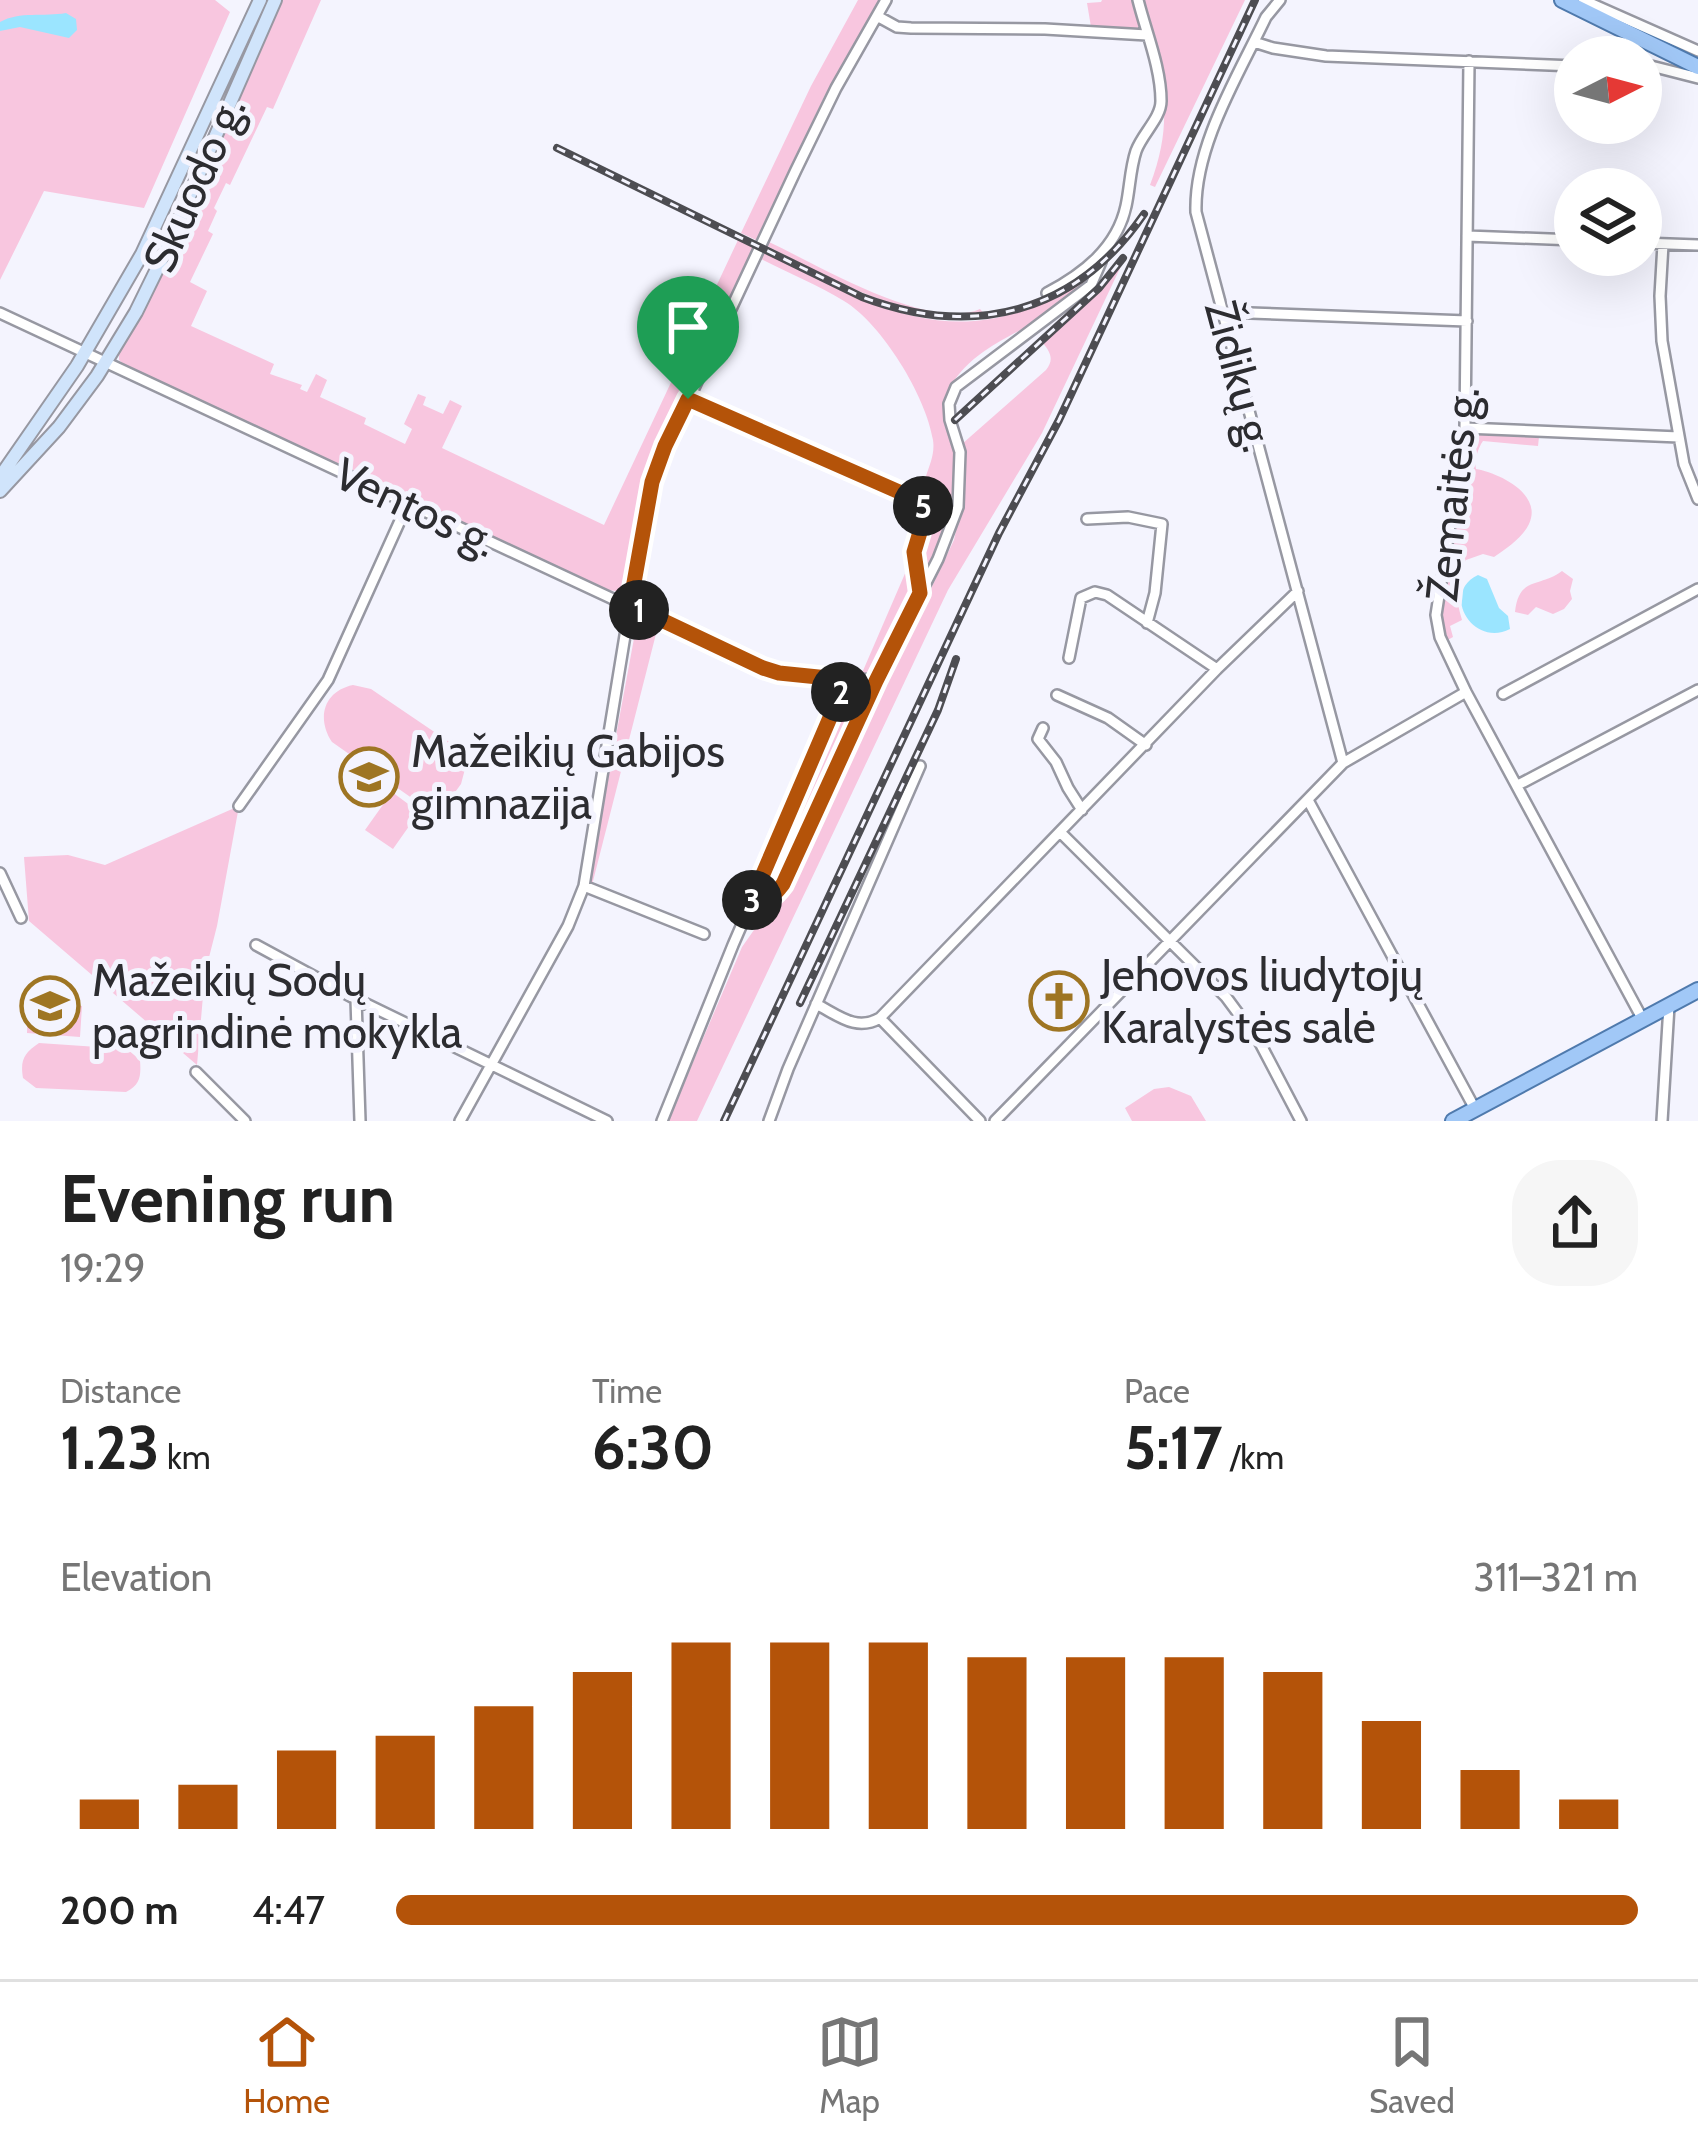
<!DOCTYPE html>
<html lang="en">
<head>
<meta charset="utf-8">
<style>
	:root { --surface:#fff; --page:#f6f6f6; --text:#222; --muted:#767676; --line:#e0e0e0; --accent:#b45309 }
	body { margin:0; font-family:Cabin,sans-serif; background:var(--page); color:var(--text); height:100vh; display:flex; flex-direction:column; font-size:45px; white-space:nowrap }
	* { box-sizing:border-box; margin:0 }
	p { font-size:39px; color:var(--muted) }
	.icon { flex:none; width:66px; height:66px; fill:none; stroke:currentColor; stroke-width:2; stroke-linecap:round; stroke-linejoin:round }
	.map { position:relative; height:1121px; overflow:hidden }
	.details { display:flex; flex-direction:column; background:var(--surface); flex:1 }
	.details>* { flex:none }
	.needle { width:78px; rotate:84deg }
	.controls { position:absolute; left:1554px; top:36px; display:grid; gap:24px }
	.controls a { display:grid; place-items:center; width:108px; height:108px; border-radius:50%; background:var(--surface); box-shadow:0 12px 48px #0002; font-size:60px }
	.pin { position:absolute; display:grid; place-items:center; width:102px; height:102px; color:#fff; margin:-123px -51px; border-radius:50% 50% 50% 0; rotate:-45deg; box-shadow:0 0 12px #0007 }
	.pin .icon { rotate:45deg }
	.km { position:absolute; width:60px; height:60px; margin:-30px; border-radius:50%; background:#222; color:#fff; font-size:33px; line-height:60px; text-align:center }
	.round { display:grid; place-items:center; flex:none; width:126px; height:126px; border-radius:48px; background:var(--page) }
	.headline { display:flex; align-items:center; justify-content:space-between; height:204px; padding:0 60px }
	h1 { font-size:66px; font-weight:700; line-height:90px }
	.stats { display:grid; grid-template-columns:repeat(3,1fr); gap:18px; height:204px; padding:12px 60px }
	.stats div { display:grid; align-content:center }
	.stats b { font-size:60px; font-weight:700 }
	.stats small { font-size:33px; font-weight:400 }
	.stats p { font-size:33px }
	.chart { height:336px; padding:24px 60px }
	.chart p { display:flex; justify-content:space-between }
	.chart svg { width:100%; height:216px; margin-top:12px; stroke:var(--accent); stroke-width:6 }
	ul { padding:0 60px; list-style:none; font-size:39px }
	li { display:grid; grid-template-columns:192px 144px 1fr; align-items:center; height:90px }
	li i { height:30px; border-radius:15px; background:var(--accent) }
	.dock { display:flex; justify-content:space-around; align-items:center; height:168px; border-top:3px solid var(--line); background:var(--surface); font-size:33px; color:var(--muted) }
	.dock a { display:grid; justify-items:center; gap:6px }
	.dock .on { color:var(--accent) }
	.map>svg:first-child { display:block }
</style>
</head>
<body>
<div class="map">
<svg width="1698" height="1121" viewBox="0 0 1698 1121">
	<rect width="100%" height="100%" fill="#f4f4fe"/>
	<path fill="#f8c6df" d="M0,0H215L230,12L144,208L44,191L0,280Z
		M281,0H321L273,109L267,107L230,185L226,183L214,208L217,211L208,231L213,234L190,282L207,291L191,326L274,364L270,374L302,385L300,389L307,392L316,374L327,380L320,397L366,418L364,424L405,444L412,429L404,424L418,394L426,397L423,405L443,414L450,400L462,406L442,448L604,525L738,240L753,247L659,447L642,498L629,585L623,592L607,590L127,367L119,360V350L161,270Z
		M858,0H879L824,97L756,240L741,233L811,86Z
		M1102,0H1245L1155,187L1150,185C1173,125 1164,89 1151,30L1091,27L1087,3L1101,2Z
		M769,242C818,265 929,332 980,309L985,315C904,322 837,281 767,246Z
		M765,252C886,313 971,364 1095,269C1065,328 979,330 948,391C941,407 951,428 953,445C956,459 957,476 956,491C952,542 912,587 890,632C883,645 879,660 870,673H862L910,562C924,546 936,495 926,476C930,464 935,453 933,440C926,396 882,324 844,301C818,285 788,273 761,259Z
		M1122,264L1042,433L948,590L697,1121H668L742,947L785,886L861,721L890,664L906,641L954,540L963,497L962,444L1046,370C1054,360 1051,353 1043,343L1101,291Z
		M1472,433L1539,437L1538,446L1483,441C1478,448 1474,461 1476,469C1499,473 1543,494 1529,524C1523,537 1506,549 1494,557L1483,554L1466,560C1454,581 1455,597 1462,620L1450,626L1453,637L1446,641L1441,611L1468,441Z
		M1562,571L1573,579L1570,591L1572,599L1564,609L1553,614L1536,607L1528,615L1515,612C1519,576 1539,588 1562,571Z
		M647,625L657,630L592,885L589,882L635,633L640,626Z
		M861,683L866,685L867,692L789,862L775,882L770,881L790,831L798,804L847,685Z
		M353,685L371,689L458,748L465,769L461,784L453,795L443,801L429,803L416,801L332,742C316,718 324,691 353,685Z
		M392,792L419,812L393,849L365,830Z
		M239,806L217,926L205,973L197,1065L29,921L24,857L68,855L105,865Z
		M28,1001L82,1006L80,1037L27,1033Z
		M39,1043L127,1049L140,1060C141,1075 141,1085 126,1092L36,1088L23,1078C20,1060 24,1053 39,1043Z
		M1169,1087L1191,1096L1206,1121H1132L1125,1108L1154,1089Z"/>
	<path fill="#9be5ff" d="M66,13L76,19L77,30L69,38L20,27L0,31V22C20,11 44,17 66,13Z
		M1478,575L1487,579L1499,608L1508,616L1510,629C1473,648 1440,593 1478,575Z"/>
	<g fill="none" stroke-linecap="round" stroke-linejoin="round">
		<defs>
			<path id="street" d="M1280,0L1266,17C1238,76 1194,146 1196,212L1343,763
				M1583,0L1698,51
				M877,16L897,27L911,28L1045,29L1147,35
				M1254,42L1273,48L1326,56L1575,66
				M1469,61L1465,428L1436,615L1440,637L1466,692L1643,1020
				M1651,66L1698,78
				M1467,236L1575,240
				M1641,243L1698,245
				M1663,244L1660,296L1662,341L1684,464L1698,499
				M1047,293C1083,274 1117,248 1126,206C1130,188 1130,169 1136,151C1142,134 1161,118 1161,101C1161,68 1146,32 1138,0
				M1222,312L1467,321
				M0,313L763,669C786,675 811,677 835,679C849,680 862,677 876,681L938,559L958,507L960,452L950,420L949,404L956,387L1091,285L1101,262L1098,258
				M688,399L922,502L924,519L914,552L920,593
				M1465,428L1679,437
				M1087,519L1128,517L1162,524L1155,593L1147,623
				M1069,658L1081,598L1095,592L1107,595L1217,669
				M1503,694L1698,589
				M1057,695L1108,718L1146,745
				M1043,728L1038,739L1056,762L1068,788L1082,810
				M1518,785L1698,690
				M1309,802L1475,1109
				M239,806L328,680L408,503
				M1061,833L1226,997L1260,1043L1301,1121
				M0,873L21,918
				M584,886L704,934
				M751,902C767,903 774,896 783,884L876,681
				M256,945L352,997L607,1121
				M356,999L360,1121
				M816,1004C838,1015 856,1032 880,1018L1217,669L1298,591
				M880,1018L980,1121
				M196,1072L245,1121
				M460,1121L568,926L584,886L647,501L658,465L796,170L836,88L886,0
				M662,1121L733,945L833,714L841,692L839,679
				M769,1121L788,1069L920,766
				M995,1121L1343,763L1466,692
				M1662,1121L1669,1006"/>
			<path id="secondary" d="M0,477L77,366L142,254L260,0
				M0,491L59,427L97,376L136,312L160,263L275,0"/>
			<path id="primary" d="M1562,0L1698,67
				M1453,1121L1698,990"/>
		</defs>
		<use href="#street" stroke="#9798a2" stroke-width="14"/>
		<use href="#secondary" stroke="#9798a2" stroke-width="16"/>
		<use href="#primary" stroke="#4f7aad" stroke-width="18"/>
		<use href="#street" stroke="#fff" stroke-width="9"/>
		<use href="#secondary" stroke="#d0e4fb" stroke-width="12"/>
		<use href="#primary" stroke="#a1c8f7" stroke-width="14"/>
		<defs>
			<path id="rail" d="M557,148L862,297C973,339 1075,314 1144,214
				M955,420L1099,288L1123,258
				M800,1003L938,710L956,659
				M724,1121L999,533L1059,420L1255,0"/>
		</defs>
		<use href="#rail" stroke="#4d4d52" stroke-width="8"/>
		<use href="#rail" stroke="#f4f4fe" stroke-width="3" stroke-dasharray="9" stroke-linecap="butt"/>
	</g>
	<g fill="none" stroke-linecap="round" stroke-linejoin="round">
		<defs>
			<path id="route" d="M688,399L922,502L924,519L914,552L920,593L876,681L783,884C774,896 767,903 751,902L841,692L838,679L779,673L763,668L630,605L652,482L665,446Z"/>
		</defs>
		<use href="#route" stroke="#fff" stroke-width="24"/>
		<use href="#route" stroke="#b45309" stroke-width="15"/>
	</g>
	<defs>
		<symbol id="school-ring" viewBox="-11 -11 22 22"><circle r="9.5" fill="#f4f4fe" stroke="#9e7523" stroke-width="1.5"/><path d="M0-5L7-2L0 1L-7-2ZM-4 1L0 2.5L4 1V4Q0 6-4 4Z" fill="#9e7523"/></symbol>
		<symbol id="church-ring" viewBox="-11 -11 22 22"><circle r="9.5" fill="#f4f4fe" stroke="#9e7523" stroke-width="1.5"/><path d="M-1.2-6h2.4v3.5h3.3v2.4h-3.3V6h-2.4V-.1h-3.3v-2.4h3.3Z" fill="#9e7523"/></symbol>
	</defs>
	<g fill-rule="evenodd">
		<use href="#school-ring" x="336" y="744" width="66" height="66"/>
		<use href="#church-ring" x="1026" y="968" width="66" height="66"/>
		<use href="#school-ring" x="17" y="973" width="66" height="66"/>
	</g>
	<g text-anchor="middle" stroke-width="10" stroke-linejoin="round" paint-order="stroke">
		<g font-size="45" fill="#2c2c30" stroke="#f4f4fe">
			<text transform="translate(194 184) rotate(-66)" y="16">Skuodo g.</text>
			<text transform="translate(1240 376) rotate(75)" y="16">Židikų g.</text>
			<text transform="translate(1452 494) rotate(-84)" y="16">Žemaitės g.</text>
			<text transform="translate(416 507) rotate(25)" y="16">Ventos g.</text>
		</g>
		<g font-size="45" fill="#2c2c30" stroke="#f4f4fe" text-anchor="start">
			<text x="411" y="767">Mažeikių Gabijos<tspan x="411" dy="52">gimnazija</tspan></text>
			<text x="1101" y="991">Jehovos liudytojų<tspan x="1101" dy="52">Karalystės salė</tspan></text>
			<text x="92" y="996">Mažeikių Sodų<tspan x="92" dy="52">pagrindinė mokykla</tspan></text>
		</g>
	</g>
</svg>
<div class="controls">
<a><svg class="needle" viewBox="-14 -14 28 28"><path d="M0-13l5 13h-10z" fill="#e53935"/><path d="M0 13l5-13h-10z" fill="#767676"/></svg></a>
<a><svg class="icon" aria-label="layers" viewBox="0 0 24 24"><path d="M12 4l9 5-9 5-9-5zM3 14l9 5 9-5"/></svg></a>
</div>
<div class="pin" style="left:688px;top:399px;background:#1e9e55"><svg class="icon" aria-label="arrive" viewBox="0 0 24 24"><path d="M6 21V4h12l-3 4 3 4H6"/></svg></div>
<b class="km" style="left:639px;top:610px">1</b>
<b class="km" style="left:841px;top:692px">2</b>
<b class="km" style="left:752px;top:900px">3</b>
<b class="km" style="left:923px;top:506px">5</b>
</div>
<section class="details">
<div class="headline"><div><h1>Evening run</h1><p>19:29</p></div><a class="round"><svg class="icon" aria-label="share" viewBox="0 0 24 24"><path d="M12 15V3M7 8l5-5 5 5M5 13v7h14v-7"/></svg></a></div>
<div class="stats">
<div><p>Distance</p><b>1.23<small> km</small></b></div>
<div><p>Time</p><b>6:30</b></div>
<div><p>Pace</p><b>5:17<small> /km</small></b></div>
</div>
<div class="chart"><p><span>Elevation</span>311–321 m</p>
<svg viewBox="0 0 160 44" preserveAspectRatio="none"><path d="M5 44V38M15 44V35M25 44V28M35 44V25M45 44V19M55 44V12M65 44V6M75 44V6M85 44V6M95 44V9M105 44V9M115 44V9M125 44V12M135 44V22M145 44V32M155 44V38"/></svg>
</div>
<ul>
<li><b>200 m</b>4:47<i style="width:100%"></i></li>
</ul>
</section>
<nav class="dock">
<a class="on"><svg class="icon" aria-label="home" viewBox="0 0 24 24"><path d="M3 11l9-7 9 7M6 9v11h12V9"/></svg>Home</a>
<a><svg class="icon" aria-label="map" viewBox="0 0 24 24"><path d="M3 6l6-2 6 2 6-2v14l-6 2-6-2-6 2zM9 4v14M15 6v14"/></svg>Map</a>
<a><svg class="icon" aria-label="saved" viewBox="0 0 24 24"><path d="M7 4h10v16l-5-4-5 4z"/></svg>Saved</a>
</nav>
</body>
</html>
